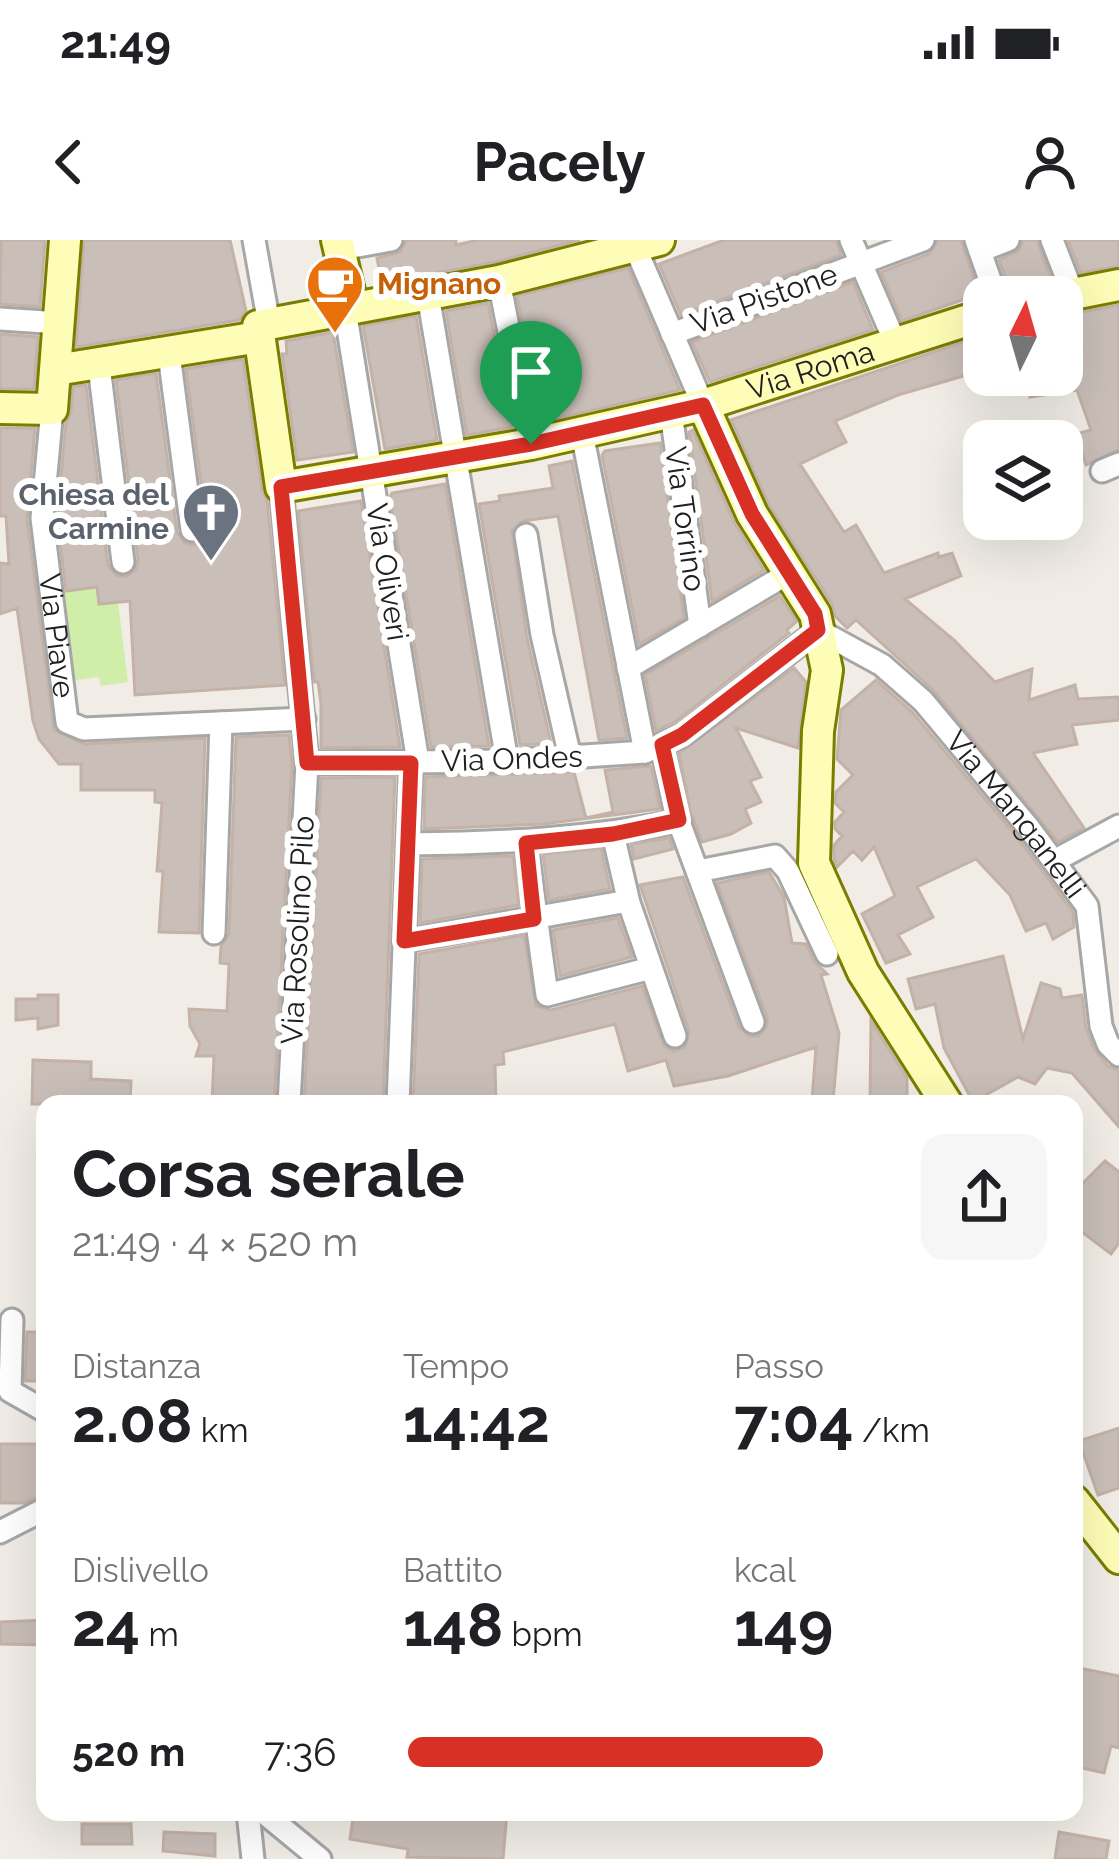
<!DOCTYPE html>
<html lang="it">
<head>
<meta charset="utf-8">
<style>
	:root { --surface:#fff; --page:#f6f6f6; --text:#202124; --muted:#757577; --accent:#d93025 }
	body { margin:0; font-family:Raleway,sans-serif; background:var(--page); color:var(--text); height:100vh; display:flex; flex-direction:column; font-size:45px; white-space:nowrap }
	* { box-sizing:border-box; margin:0 }
	p { font-size:39px; color:var(--muted) }
	.icon { flex:none; width:66px; height:66px; fill:none; stroke:currentColor; stroke-width:2; stroke-linecap:round; stroke-linejoin:round }
	.map { position:relative; flex:1; overflow:hidden }
	.sheet { position:absolute; left:36px; top:855px; width:1047px; height:726px; display:flex; flex-direction:column; background:var(--surface); border-radius:24px; box-shadow:0 12px 48px #0002 }
	.sheet>* { flex:none }
	.needle { width:78px; rotate:5deg }
	.controls { position:absolute; left:963px; top:36px; display:grid; gap:24px }
	.controls a { display:grid; place-items:center; width:120px; height:120px; border-radius:24px; background:var(--surface); box-shadow:0 12px 48px #0002; font-size:60px }
	.pin { position:absolute; display:grid; place-items:center; width:102px; height:102px; color:#fff; margin:-123px -51px; border-radius:50% 50% 50% 0; rotate:-45deg; box-shadow:0 0 12px #0007 }
	.pin .icon { rotate:45deg }
	.round { display:grid; place-items:center; flex:none; width:126px; height:126px; border-radius:24px; background:var(--page) }
	.headline { display:flex; align-items:center; justify-content:space-between; height:204px; padding:0 36px }
	h1 { font-size:66px; font-weight:700; line-height:90px }
	.metrics { display:grid; grid-template-columns:repeat(3,1fr); gap:18px; height:204px; padding:12px 36px }
	.metrics div { display:grid; align-content:center }
	.metrics b { font-size:60px; font-weight:700 }
	.metrics small { font-size:33px; font-weight:400 }
	.metrics p { font-size:33px }
	ul { padding:0 36px; list-style:none; font-size:39px }
	li { display:grid; grid-template-columns:192px 144px 1fr; align-items:center; height:90px }
	li i { height:30px; border-radius:15px; background:var(--accent) }
	.status { display:flex; justify-content:space-between; align-items:center; height:84px; padding:0 60px; background:var(--surface); direction:ltr }
	.status svg { height:33px; fill:currentColor }
	header { display:flex; justify-content:space-between; align-items:center; height:156px; padding:0 36px; background:var(--surface); font-size:54px; font-weight:700 }
	.map>svg:first-child { display:block }
</style>
</head>
<body>
<div class="status"><b>21:49</b><svg viewBox="0 0 49 12"><path d="M0 12V9h3v3zM5 12V6h3v6zM10 12V3h3v9zM15 12V0h3v12zM26 1h20v11H26zM47 4h2v5h-2z"/></svg></div>
<header><svg class="icon" aria-label="back" viewBox="0 0 24 24"><path d="M15 5l-7 7 7 7"/></svg>Pacely<svg class="icon" aria-label="person" viewBox="0 0 24 24"><circle cx="12" cy="8" r="4"/><path d="M4 21q1-7 8-7t8 7"/></svg></header>
<div class="map">
<svg width="1119" height="1619" viewBox="0 0 1119 1619">
	<rect width="100%" height="100%" fill="#f1ede6"/>
	<path fill="#d0eea9" d="M97,347L118,362L128,442L101,446L99,437L70,441L59,352Z"/>
	<path fill="#c9beb8" stroke="#c4b2a7" stroke-width="3" d="M1,0H45L40,67L0,64Z
		M84,0H230L246,71L239,80L76,107Z
		M406,0H456V5L478,0H580L495,22L382,43L377,18L400,12Z
		M724,0H836L841,15L681,75L659,24Z
		M938,0H961L979,54L902,81L881,32L929,14Z
		M1023,0H1037L1051,39L1043,45L1010,51L999,20L1019,10Z
		M1068,0H1119V26L1081,33Z
		M628,28L680,150L542,182L517,56Z
		M853,42L873,90L710,142L692,102Z
		M488,63L512,187L467,195L446,71Z
		M1119,65V209L1086,225L1076,194L1091,190L1077,150L1030,157L1029,135H1062V76Z
		M416,76L437,200L385,209L363,86Z
		M333,92L353,212L297,220L282,114H287L286,101Z
		M0,94L38,97L34,149H0Z
		M984,95V130L898,155L835,181L846,202L800,224L844,292L856,285L884,333L938,313L939,317L952,313L961,336L905,359L954,400L995,442L1032,429L1029,460L1075,445L1078,459L1119,457V480L1072,485L1077,504L1033,513L1084,588L1058,602L933,450L856,380L847,388L835,376L832,364L769,265L731,180Z
		M243,119L262,250L267,260L285,445L135,455L130,361L99,364L97,347L66,351L57,278L66,182L71,172L73,147L86,145L108,325L116,335L126,337L136,329L138,320L116,140L156,133L177,292L185,303L195,305L205,297L207,288L186,129Z
		M0,188H35L27,279L54,490L85,504L205,498L199,693L159,692L163,631H157L162,563L155,562V550H81V524H59L39,499L33,481L17,368L0,374V323L9,324L6,276H0Z
		M693,190L734,282L764,330L712,361L689,192Z
		M660,203L684,378L639,404L602,215L605,211Z
		M572,221L627,498L599,500L558,276L523,281L512,291L527,398L551,503L520,505L479,264L500,261L499,256L553,248L549,226Z
		M445,244L489,506L431,507L390,257L392,253Z
		M361,261L400,507L321,508V464L318,442H314L298,271Z
		M780,356L797,381L787,390L789,393L675,482L656,491L645,435Z
		M794,428L806,442L798,508L736,488L761,537L750,541L761,562L745,569L751,583L731,594L702,602L690,570L679,513Z
		M876,440L912,472L1017,597L1073,672L1074,687L1053,699L1046,683L1026,691L1010,655L976,619L917,647L933,677L898,695L910,714L886,723L862,674L895,656L874,607L862,620L853,611L837,627L834,619V605L842,596L835,589V582L844,572L835,563L836,552L853,535L837,519L841,470Z
		M289,495L292,523L274,864H212L214,816H196L200,804L190,786L189,769L227,771L229,724L220,723L221,706L229,694L236,497Z
		M651,526L660,569L543,584L424,589L425,537L574,532L586,578L613,572L605,530Z
		M395,537L383,864H304L321,538Z
		M669,598L673,609L634,619L631,604Z
		M601,608L610,649L549,660L543,614Z
		M513,616L519,665L420,683L422,619Z
		M769,632L784,657L792,703L806,704L814,721L827,734L821,735L839,793L833,861L812,860L816,807L728,836L674,846L666,820L628,831L615,784L503,812L504,824L495,825L496,864H413L419,714L524,695L536,766L551,770L642,746L664,806L673,811L685,807L689,791L640,645L683,637L739,787L749,796H759L767,786V777L717,643Z
		M618,678L632,717L560,736L553,690Z
		M1003,716L1023,799L1041,743L1060,749L1062,758L1082,755L1086,788L1094,809L1108,826L1119,830V887L1072,833L1047,828L1035,844L1018,837L973,862L944,808L935,764L916,769L908,739Z
		M38,755H58V785L38,789V778L16,780V759H38Z
		M871,781L907,838V864H870Z
		M33,820L91,822V839L131,841L130,864H32Z
		M1105,921L1119,932V1003L1111,1014L1074,986V952Z
		M27,1092H45V1141H25Z
		M1119,1188V1248L1098,1255L1079,1201Z
		M0,1204H45V1254L24,1263H0Z
		M45,1380V1405L0,1404V1382Z
		M1074,1427L1119,1436V1508L1111,1506L1104,1533L1074,1526Z
		M354,1572H507L503,1619L407,1617L408,1609L350,1599Z
		M82,1584H131L132,1604H82Z
		M164,1592L215,1594V1616L163,1611Z
		M1059,1592L1109,1601L1106,1619H1055Z"/>
	<g fill="none" stroke-linecap="round" stroke-linejoin="round">
		<defs>
			<g id="street">
				<path d="M254,0L269,84"/>
				<path d="M632,0L703,165"/>
				<path d="M851,0L895,102"/>
				<path d="M976,0L996,57"/>
				<path d="M1052,0L1073,54"/>
				<path d="M341,9L391,0"/>
				<path d="M980,11L1008,0"/>
				<path d="M499,41L531,204"/>
				<path d="M428,55L507,521"/>
				<path d="M345,70L418,522"/>
				<path d="M0,79L60,83"/>
				<path d="M672,94L923,0"/>
				<path d="M169,114L192,290"/>
				<path d="M99,126L123,322"/>
				<path id="s1" d="M52,169L42,278L67,482L84,489L304,479"/>
				<path d="M671,172L700,386"/>
				<path d="M582,193L645,512"/>
				<path d="M1102,231L1119,224"/>
				<path d="M281,247L307,523L289,864"/>
				<path d="M526,295L542,395L570,517"/>
				<path d="M628,428L789,333"/>
				<path d="M662,505L676,574L753,782"/>
				<path id="s2" d="M307,523L507,521L645,512L683,495L818,390L882,425L923,461L1029,588L1087,666L1101,786L1108,804L1119,815"/>
				<path d="M613,594L629,663L675,796"/>
				<path d="M526,603L547,755L651,728"/>
				<path d="M408,604C502,603 586,599 679,581"/>
				<path d="M1054,621L1119,586"/>
				<path d="M698,631L775,616L788,631L827,714"/>
				<path d="M214,693L221,483"/>
				<path d="M404,701L628,661"/>
				<path d="M398,864L411,523"/>
				<path d="M12,1080L10,1151L45,1171"/>
				<path d="M0,1292L45,1269"/>
				<path d="M248,1572L253,1619"/>
				<path d="M263,1572L320,1619"/>
			</g>
			<g id="secondary">
				<path d="M337,0L353,68"/>
				<path id="s3" d="M659,0L499,41L258,86L281,247L531,204L703,165L984,75"/>
				<path d="M1058,57L1119,45"/>
				<path d="M56,130L259,97"/>
				<path d="M703,165L752,274L815,374L827,430L818,491L814,623L863,732L947,864"/>
				<path d="M0,168L52,169L65,0"/>
				<path d="M1074,1261L1119,1318"/>
			</g>
		</defs>
		<use href="#street" stroke="#a7a7a7" stroke-width="27"/>
		<use href="#secondary" stroke="#797e00" stroke-width="36"/>
		<use href="#street" stroke="#fff" stroke-width="21"/>
		<use href="#secondary" stroke="#fefdb7" stroke-width="30"/>
	</g>
	<g fill="none" stroke-linecap="round" stroke-linejoin="round">
		<defs>
			<path id="route" d="M703,165L752,274L815,374L818,390L682,495L662,505L679,580L613,594L526,603L534,679L404,701L411,523H307L281,247L531,204Z"/>
		</defs>
		<use href="#route" stroke="#fff" stroke-width="24"/>
		<use href="#route" stroke="#d93025" stroke-width="15"/>
	</g>
	<defs>
		<symbol id="cafe-pin" viewBox="-11 -11 22 30"><path d="M0 17L-7.5 6A9.5 9.5 0 1 1 7.5 6Z" fill="#e8710a" stroke="#fff"/><path d="M-5.5-4.5H6V0H3Q3 3.5 0 3.5H-2.5Q-5.5 3.5-5.5 0ZM3-3.2v2h1.7v-2ZM-6 4.5H4V6H-6Z" fill="#fff"/></symbol>
		<symbol id="church-pin" viewBox="-11 -11 22 30"><path d="M0 17L-7.5 6A9.5 9.5 0 1 1 7.5 6Z" fill="#6b7280" stroke="#fff"/><path d="M-1.2-6h2.4v3.5h3.3v2.4h-3.3V6h-2.4V-.1h-3.3v-2.4h3.3Z" fill="#fff"/></symbol>
	</defs>
	<g fill-rule="evenodd">
		<use href="#cafe-pin" x="302" y="11" width="66" height="90"/>
		<use href="#church-pin" x="178" y="239" width="66" height="90"/>
	</g>
	<g text-anchor="middle" stroke-width="12" stroke-linejoin="round" paint-order="stroke">
		<g font-size="30" font-weight="bold" fill="#c56008" stroke="#fff" text-anchor="start">
			<text x="377" y="54">Mignano</text>
		</g>
		<g font-size="30" fill="#202020" stroke="#fff">
			<text transform="translate(764 59) rotate(-20)" y="10">Via Pistone</text>
			<text dy="10" stroke="none"><textPath href="#s3" startOffset="1116">Via Roma</textPath></text>
			<text transform="translate(685 279) rotate(82)" y="10">Via Torrino</text>
			<text transform="translate(387 332) rotate(81)" y="10">Via Oliveri</text>
			<text dy="10" stroke="none"><textPath href="#s1" startOffset="228">Via Piave</textPath></text>
			<text transform="translate(512 519) rotate(-2)" y="10">Via Ondes</text>
			<text dy="10" stroke="none"><textPath href="#s2" startOffset="825">Via Manganelli</textPath></text>
			<text transform="translate(298 690) rotate(-87)" y="10">Via Rosolino Pilo</text>
		</g>
		<g font-size="30" font-weight="bold" fill="#5b616d" stroke="#fff" text-anchor="end">
			<text x="169" y="265">Chiesa del<tspan x="169" dy="34">Carmine</tspan></text>
		</g>
	</g>
</svg>
<div class="controls">
<a><svg class="needle" viewBox="-14 -14 28 28"><path d="M0-13l5 13h-10z" fill="#e53935"/><path d="M0 13l5-13h-10z" fill="#757577"/></svg></a>
<a><svg class="icon" aria-label="layers" viewBox="0 0 24 24"><path d="M12 4l9 5-9 5-9-5zM3 14l9 5 9-5"/></svg></a>
</div>
<div class="pin" style="left:531px;top:204px;background:#1e9e55"><svg class="icon" aria-label="arrive" viewBox="0 0 24 24"><path d="M6 21V4h12l-3 4 3 4H6"/></svg></div>
<section class="sheet">
<div class="headline"><div><h1>Corsa serale</h1><p>21:49 · 4 × 520 m</p></div><a class="round"><svg class="icon" aria-label="share" viewBox="0 0 24 24"><path d="M12 15V3M7 8l5-5 5 5M5 13v7h14v-7"/></svg></a></div>
<div class="metrics">
<div><p>Distanza</p><b>2.08<small> km</small></b></div>
<div><p>Tempo</p><b>14:42</b></div>
<div><p>Passo</p><b>7:04<small> /km</small></b></div>
</div>
<div class="metrics">
<div><p>Dislivello</p><b>24<small> m</small></b></div>
<div><p>Battito</p><b>148<small> bpm</small></b></div>
<div><p>kcal</p><b>149</b></div>
</div>
<ul>
<li><b>520 m</b>7:36<i style="width:65%"></i></li>
</ul>
</section>
</div>
</body>
</html>
